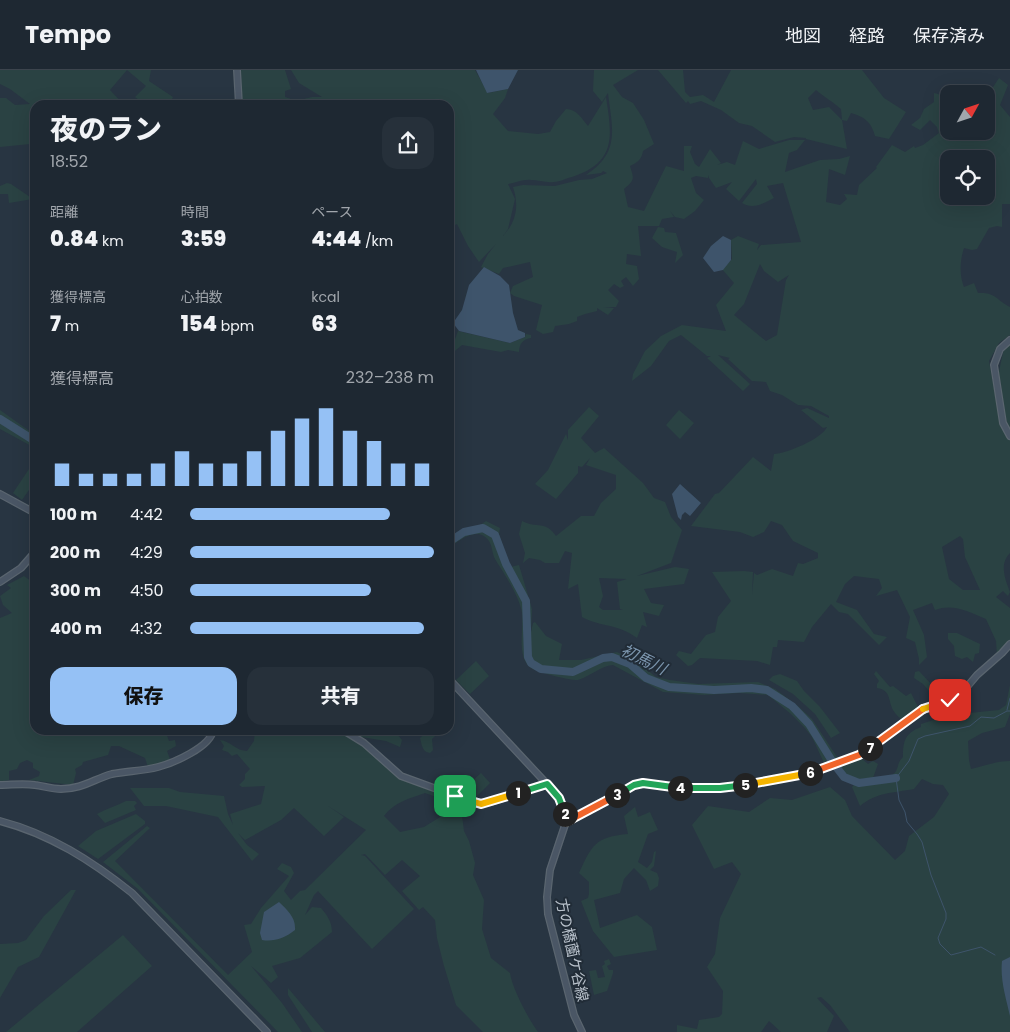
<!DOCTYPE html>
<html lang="ja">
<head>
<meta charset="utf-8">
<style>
	:root { --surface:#1e2832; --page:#26303a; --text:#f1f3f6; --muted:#a1a6ac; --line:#3c444d; --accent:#95c1f5 }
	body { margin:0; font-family:Poppins,"Noto Sans JP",sans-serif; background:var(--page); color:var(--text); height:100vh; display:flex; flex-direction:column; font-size:19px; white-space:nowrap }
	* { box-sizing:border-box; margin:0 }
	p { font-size:16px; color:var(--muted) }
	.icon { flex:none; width:28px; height:28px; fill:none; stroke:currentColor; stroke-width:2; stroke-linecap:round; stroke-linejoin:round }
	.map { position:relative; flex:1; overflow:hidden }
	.panel { position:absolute; left:30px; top:30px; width:424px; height:635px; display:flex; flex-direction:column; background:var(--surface); border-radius:15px; box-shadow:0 5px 20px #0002,0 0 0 1px var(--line) }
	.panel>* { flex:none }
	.needle { width:32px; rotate:50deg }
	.buttons { position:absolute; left:940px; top:15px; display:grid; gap:10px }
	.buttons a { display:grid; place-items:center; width:55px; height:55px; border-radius:10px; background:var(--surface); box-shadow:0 5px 20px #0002,0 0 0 1px var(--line); font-size:25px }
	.pin { position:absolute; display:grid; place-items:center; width:42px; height:42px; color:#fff; margin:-21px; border-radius:10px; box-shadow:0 2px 8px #0006 }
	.km { position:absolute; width:25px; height:25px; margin:-12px; border-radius:50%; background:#222; color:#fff; font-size:14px; line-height:25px; text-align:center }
	.round { display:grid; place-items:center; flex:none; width:52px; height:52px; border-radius:15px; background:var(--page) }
	.head { display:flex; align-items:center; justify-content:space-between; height:85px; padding:0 20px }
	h1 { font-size:28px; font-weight:800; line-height:38px }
	.figures { display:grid; grid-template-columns:repeat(3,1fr); gap:8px; height:85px; padding:5px 20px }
	.figures div { display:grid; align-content:center }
	.figures b { font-size:21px; font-weight:800 }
	.figures small { font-size:14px; font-weight:400 }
	.figures p { font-size:14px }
	.chart { height:140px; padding:10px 20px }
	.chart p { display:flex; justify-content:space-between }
	.chart svg { width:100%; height:90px; margin-top:5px; stroke:var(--accent); stroke-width:6 }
	.action { display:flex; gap:10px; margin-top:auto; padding:10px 20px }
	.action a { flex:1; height:58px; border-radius:15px; background:var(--accent); color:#111; font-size:20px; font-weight:800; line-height:58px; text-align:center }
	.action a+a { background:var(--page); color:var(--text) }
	ul { padding:0 20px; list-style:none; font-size:16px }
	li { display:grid; grid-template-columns:80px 60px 1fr; align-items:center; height:38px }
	li i { height:12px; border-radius:6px; background:var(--accent) }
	header { display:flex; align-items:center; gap:30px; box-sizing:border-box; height:70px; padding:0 25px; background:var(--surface); border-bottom:1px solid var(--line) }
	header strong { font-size:24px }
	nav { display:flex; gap:28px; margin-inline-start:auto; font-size:18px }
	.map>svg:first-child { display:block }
</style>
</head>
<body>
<header>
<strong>Tempo</strong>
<nav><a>地図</a><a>経路</a><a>保存済み</a></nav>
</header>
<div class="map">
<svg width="1010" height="962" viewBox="0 0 1010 962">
	<rect width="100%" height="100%" fill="#283542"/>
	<path fill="#2a4243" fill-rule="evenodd" d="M0,0H151L149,11L173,27L169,35C155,35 146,36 135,27L146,16L127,0L110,20L124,35H35V90L30,74L0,77V28H6L15,35L30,34L10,19L0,14Z
		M241,0H285L291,19L285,21V27L291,29L292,32L312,27H322L299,13L291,0H475L488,23L508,19L505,28L493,44L508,61L538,64L550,62L556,51L566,39C577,39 582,49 588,56L606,27C612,66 617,92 572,107C566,108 560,112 554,112C546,113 538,110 531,110C524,109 515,113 508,114L515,129L508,159L503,166C517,151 519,135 513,117L523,115L555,116L579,110L592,109L607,103L603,101L601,103L586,105C621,82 612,58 608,23L602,32L593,21L594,0H638L613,15L622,27L633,33L644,50L654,74L643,81C642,89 637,93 630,96C634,109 635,110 624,119L628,137L644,141L666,96L684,101V76H692L690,82L695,94L699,97L710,79L721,93L717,95L727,92L735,95L743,71L759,79L789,70H805L797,80L789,83L785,102L820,90L839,89L850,86L845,105L829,99L826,132L840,135L847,129L844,124L857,125L859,115L877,98L876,97L892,75L905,82L914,76L915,78L923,75L939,63L937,57L930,50L920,60L911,55L920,48L924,39L934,32V23L946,26L954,16L963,24H949V61H986V30L990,31L986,28L999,8L1008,15L1000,35L1010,47V134H1002V157L997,156L989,158L977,179L972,180L964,178C960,190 959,205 964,217L974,213L978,223C996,222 996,230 1010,237V265L999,273L989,291L1000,351L1006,365L1010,370V483C999,494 1005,509 1010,522L1008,526L1003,521L996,527L1010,538V570L997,586L996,571L986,549C969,542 953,533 935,540L932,533L913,540L924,565L927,587L919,595V589L915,572L906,568L910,547L897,520L876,526L882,518L879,509L854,506L845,514L836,532L857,540L874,564L887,567L879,575L848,544L839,542L831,534L812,557L804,572L778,570L777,577H773L770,595L757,591L700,588L692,595L688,596L676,585L679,581L691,584L706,565L715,562L718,547L731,531L712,502L744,501L753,502L752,525L754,503L757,505L772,499L793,506L798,493L803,494L818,488V483L793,471L782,455L771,451L764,462L753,467L740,462L691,456L715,424L719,423L753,387L771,401L774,384C786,384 823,368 827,357L823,358L801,340L807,338L829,348V346L811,336L798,335L782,325L770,321L766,312L752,311L728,289L730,288L718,285L750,314L743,321L707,288L711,286H707L681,265L669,271L651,296L632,311L633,304L645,281L661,266L682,255L726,261L716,235L734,213L722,199L732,189L731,170L738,166L759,174L757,180L761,175L801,172L783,113L767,116L774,128C764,133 753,140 742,133L757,114L756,109L739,131L726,119L732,112L716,118L709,108V105L708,108L696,106L691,108L696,123L704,130L695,141L684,149L675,147L670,141L674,147L662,149L659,156H638L641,186L627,184L626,194L637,196L639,209L633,216L626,207L621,211L624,216L620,218L614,214L608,220L619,231L616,237H603L614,238L608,245L597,238V241L585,244L577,247V251L569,254L555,256L553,262L543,264L536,260L542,235L514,226L510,223L513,216L533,207L530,192L503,198L499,204L481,197L488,184L496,174L479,192L468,176L457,154L449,158V35H242ZM949,89H986V126H949ZM760,194L764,201L778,212L789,205L786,210L777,265L766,271L734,245L744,234ZM960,466L963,469L965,487L980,520H963L949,509L942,477Z
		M658,0H683L685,22L690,27L703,25L714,32L731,0H862L884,28L906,42L889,69L875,66C871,51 864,47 851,43L847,51L842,50L847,79L806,69V68L794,67L775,72L752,56L739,53L721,40L701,31L690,34L688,31L686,33ZM816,20C824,27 832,31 841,39L842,50L829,37L813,40L808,28Z
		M7,113L11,114L33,129L9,133L8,124H0V116Z
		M658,157L664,158L665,162L676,163L683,185L675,193L677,182L662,177L652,168Z
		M458,261L510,273L525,267L526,264L531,265V268C523,269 519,274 519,282L508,280L501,282L462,275L449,286Z
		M1010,273V360L1003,341L1001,313L998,306L1004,278Z
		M589,337L599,346L581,368L595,383L604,378L643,413L654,428L665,432L671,447L682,460L671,493L637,506L675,497L689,499L684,514L644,519L651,533L664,535L659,546L643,542L647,557L642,555L637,568C617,553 603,558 582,547L578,514L568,519L572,483L565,481L559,493H545L540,490L529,488L523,493L525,483L519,464L522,451C537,459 545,450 556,466L581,446H594L601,433L616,419V405L586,395L590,388L582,397L578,396V403L556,429L535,414L548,400L566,364L568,370V360ZM599,508L627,509L617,512L620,539L623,540H603L599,537L603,526Z
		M0,340L35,365V378L0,359Z
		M679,340L694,353L680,369L666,355Z
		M33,393L35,394V419L31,417L22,430L13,423Z
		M486,451L500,458L499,464L510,497L519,495L532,539L531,562L533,553L535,552L546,566L562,574L559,590H581L617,582L636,591L656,607L670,610L698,614L758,612L775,619L799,637L812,649L837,687L838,690L827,694L824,693L812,667L804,657L791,644L768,625L739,623L704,625L663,622L613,595C600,596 591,606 578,610C572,611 536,602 531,598C516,588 524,558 522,543C520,527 503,502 495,489C492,483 492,475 489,471C477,455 459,471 449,478V468C461,459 475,460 486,451Z
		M24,506L35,514V660H168L166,663L169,671L175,670L176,676L167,681L170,689L160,694L148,697L145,688L119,676H111L108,685L83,692L82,695L75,699L76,703L73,715L29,710L39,706L40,702L33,698V693L27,690L20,693L17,699L9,701V710L0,712V548L12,543L3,535L0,526L11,518L7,515Z
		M948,563H957L980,574L979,583L975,584L973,592L967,587L962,589L955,586L954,576L948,569Z
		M476,591L489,606L470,624L456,610Z
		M876,601L890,617L893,616L906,626L911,623L918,637C916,643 908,649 902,650C899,647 895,644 893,640C888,630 891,620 877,618V614L879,611L874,604Z
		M919,601L931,614L940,609L943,621L959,619L946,628L941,629L933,621H929L923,614L914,608L915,602Z
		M780,604L797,611L804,621L820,637L840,663L831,668L815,644L793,624L769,610L773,606Z
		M1010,615V644L1005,657L982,663L968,671L969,690L971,699C984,696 997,691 1010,691V962H850L830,935L821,927L817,928L834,946L827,962H781L769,951L761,962H677V955L697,959L699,950L719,947L722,944L723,921L707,897L715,884L720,848L741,804L732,792L714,799L692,755L708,736L749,742L770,728L792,730L830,717L845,730L852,746L895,790L905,781L909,766L934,747L949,724L943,715L933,714L922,709L914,719C893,723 877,722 860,736L852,717L858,710C869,709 889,712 896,701C899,696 897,693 903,687C903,671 905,663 921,657V654L949,645L999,640L1006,635Z
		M255,660H398L396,663L402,670L400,677L386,671L355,666L394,702L460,730L464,761L469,771L475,793L473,805L484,830L482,859L491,888L510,903C512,918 529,950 538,962H483L456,935L444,896L437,868L435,850L423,837L419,840L402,821L420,806L402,790L385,805L365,784L361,785L365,786L414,839L372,879L318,821L314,825L305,845L312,837L321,838C327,845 332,852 332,862L300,888L272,896L278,907L271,913L251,896L282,933L302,962H278L138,819L103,792L147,756L150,758L115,791L228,905L252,882L244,855L251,854L261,838L289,806L277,799L282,793L291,797L294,803L284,821L291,830L300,821L305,820L366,760L328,736L344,747L324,766L294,738L281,750L245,770L238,763L247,775L259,784L252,791L218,747L166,736H144L130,718H169L180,722L224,726L228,744L233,755L230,744L261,734L265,716L242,717L239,715L245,709V704L250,699L237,684L232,686L228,682L222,680L224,676L220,670C231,671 236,681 247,681L254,671ZM425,723L453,733V739L424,757L400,762L384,746C393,733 410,728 425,723Z
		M429,660H437L439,662L432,669L433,680L430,683C422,682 422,675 420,668Z
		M861,688L868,694L873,691L878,694L873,708L850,710L838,696Z
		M481,703L490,713L475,728L478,731L466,727L467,716Z
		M126,731H135L137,733L134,736L136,740L105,753L97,744C106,739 116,736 126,731Z
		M635,737L638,747L650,742L658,760L648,764L638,792L647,798L652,792L654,782L656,781L654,796L650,800L657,803L659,808L658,816L650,821L646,810L634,798L624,809L620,823L594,830L600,858L637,845L652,857L657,880L614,887L593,861L581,831L588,828L589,824V812L579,803C592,775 595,767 628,764L624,746Z
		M136,744L145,751V754L98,789L78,776L96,761Z
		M71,820H76L39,887L18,897L0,928V874L18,873L26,870L44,846Z
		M123,865L152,896L77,962H6Z
		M609,889L611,894L607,896L609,900H613V903L607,921L594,925L589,901L596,900L598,908L605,907L602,896L605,894L604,891Z
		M288,918L325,962H312L288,925Z"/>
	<path fill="#3e546b" d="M476,0H518L508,19L487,23Z
		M723,166L731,170V190L723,200L714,202L703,188L711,176Z
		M484,197L500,206L509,215L513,243L518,260L525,263V267L510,273L459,261L453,253L462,240L469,215Z
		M680,414L701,433L690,446L685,442L682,445L681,450L678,447L672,424Z
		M279,832C287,840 296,847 295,860C285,868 274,872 262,870L260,863L264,842Z
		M1010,887V946C1006,928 1000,910 1002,891Z"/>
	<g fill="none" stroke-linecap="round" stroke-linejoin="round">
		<path stroke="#3e546b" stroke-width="1" d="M1007,640L1010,628
			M995,885L981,877L951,885L940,874L938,868L946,849V843L931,805L922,772L917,764L907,752L905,742L899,730L896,708L909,691L918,669L925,666L970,656L981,647L994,648L1007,641H1010"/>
		<path stroke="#3e546b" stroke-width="8" d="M0,349L35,371
			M449,472L464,462L483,458L495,465L506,494L526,531L528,587L531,593L541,599L573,602L603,588L612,587L630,594L646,608L669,617L714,620L751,618L767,620L792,636L809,654L834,694L844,707L859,713L896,708"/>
		<defs>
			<path id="secondary" d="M237,0L239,35
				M1010,270L1000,279L994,295L1003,353L1010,366
				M0,424L35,443
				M0,512L21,498L35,482
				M449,609L547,714L559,728L565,739L566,752L550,800L547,827L548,844L574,945L582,962
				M343,660L364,673L401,706L475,733L491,732L547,714
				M0,715C11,715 23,713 35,715C43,716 52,719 61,719C82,719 94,709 112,704C127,701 143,701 158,697C173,693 211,677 213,660
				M0,751C50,764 92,791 132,823L267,962
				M566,752L639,713L690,719L728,718L812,702L859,685L920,641L953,628L966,618L977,605L1002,583L1010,574"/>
		</defs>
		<use href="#secondary" stroke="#5a656f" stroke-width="8"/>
		<use href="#secondary" stroke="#4a5665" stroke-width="5.5"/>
	</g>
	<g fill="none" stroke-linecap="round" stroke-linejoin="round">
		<defs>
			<path id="split-1" d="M455,726L481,734L518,723"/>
			<path id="split-2" d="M518,723L547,714L559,728L565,744"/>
			<path id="split-3" d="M565,744L566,752L617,725"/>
			<path id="split-4" d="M617,725L634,715L643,713L680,718"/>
			<path id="split-5" d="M680,718H720L745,715"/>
			<path id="split-6" d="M745,715L810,703"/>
			<path id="split-7" d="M810,703L859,685L870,678"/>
			<path id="split-8" d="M870,678L923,639"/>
			<path id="split-9" d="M923,639L950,630"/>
		</defs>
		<use href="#split-1" stroke="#fff" stroke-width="10"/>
		<use href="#split-2" stroke="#fff" stroke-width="10"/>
		<use href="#split-3" stroke="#fff" stroke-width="10"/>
		<use href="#split-4" stroke="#fff" stroke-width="10"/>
		<use href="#split-5" stroke="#fff" stroke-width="10"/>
		<use href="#split-6" stroke="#fff" stroke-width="10"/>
		<use href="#split-7" stroke="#fff" stroke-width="10"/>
		<use href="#split-8" stroke="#fff" stroke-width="10"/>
		<use href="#split-9" stroke="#fff" stroke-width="10"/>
		<use href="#split-1" stroke="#f5b400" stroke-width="6"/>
		<use href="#split-2" stroke="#22a559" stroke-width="6"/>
		<use href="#split-3" stroke="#f0652b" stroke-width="6"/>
		<use href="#split-4" stroke="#22a559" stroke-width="6"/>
		<use href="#split-5" stroke="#22a559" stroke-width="6"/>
		<use href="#split-6" stroke="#f5b400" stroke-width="6"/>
		<use href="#split-7" stroke="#f0652b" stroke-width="6"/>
		<use href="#split-8" stroke="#f0652b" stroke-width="6"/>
		<use href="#split-9" stroke="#f5b400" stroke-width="6"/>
	</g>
	<g text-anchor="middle" stroke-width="4" stroke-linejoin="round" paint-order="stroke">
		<g font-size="15" fill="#b9c2cc" stroke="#212c37">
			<text transform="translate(572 880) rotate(78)" y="5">方の橋薗ケ谷線</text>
		</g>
		<g font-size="16" font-style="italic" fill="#7b95ad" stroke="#212c37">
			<text transform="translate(644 589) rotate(26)" y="6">初馬川</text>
		</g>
	</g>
</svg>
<div class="buttons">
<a><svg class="needle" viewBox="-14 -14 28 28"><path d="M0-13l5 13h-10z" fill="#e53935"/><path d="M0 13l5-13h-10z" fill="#a1a6ac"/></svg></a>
<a><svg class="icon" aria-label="locate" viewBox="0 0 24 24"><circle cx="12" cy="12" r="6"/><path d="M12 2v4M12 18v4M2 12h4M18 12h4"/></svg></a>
</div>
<div class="pin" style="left:455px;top:726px;background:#1e9e55"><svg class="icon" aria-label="arrive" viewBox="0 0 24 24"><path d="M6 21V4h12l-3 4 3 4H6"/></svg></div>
<div class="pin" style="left:950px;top:630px;background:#d93025"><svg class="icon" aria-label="check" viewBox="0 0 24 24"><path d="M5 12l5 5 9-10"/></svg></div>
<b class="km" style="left:518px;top:723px">1</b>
<b class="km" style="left:565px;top:744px">2</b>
<b class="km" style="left:617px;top:725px">3</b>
<b class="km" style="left:680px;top:718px">4</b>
<b class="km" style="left:745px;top:715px">5</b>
<b class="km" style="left:810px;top:703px">6</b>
<b class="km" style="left:870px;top:678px">7</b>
<section class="panel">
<div class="head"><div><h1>夜のラン</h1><p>18:52</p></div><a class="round"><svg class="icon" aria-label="share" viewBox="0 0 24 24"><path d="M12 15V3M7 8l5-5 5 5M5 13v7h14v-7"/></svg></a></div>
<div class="figures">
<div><p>距離</p><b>0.84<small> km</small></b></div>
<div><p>時間</p><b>3:59</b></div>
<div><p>ペース</p><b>4:44<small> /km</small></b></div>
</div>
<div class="figures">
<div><p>獲得標高</p><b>7<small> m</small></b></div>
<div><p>心拍数</p><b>154<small> bpm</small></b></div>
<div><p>kcal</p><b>63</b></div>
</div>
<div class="chart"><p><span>獲得標高</span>232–238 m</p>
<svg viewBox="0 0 160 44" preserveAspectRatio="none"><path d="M5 44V33M15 44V38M25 44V38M35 44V38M45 44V33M55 44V27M65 44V33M75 44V33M85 44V27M95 44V17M105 44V11M115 44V6M125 44V17M135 44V22M145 44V33M155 44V33"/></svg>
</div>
<ul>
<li><b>100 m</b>4:42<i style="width:82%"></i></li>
<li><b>200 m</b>4:29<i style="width:100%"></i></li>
<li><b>300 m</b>4:50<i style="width:74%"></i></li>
<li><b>400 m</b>4:32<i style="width:96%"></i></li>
</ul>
<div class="action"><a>保存</a><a>共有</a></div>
</section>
</div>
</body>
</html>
